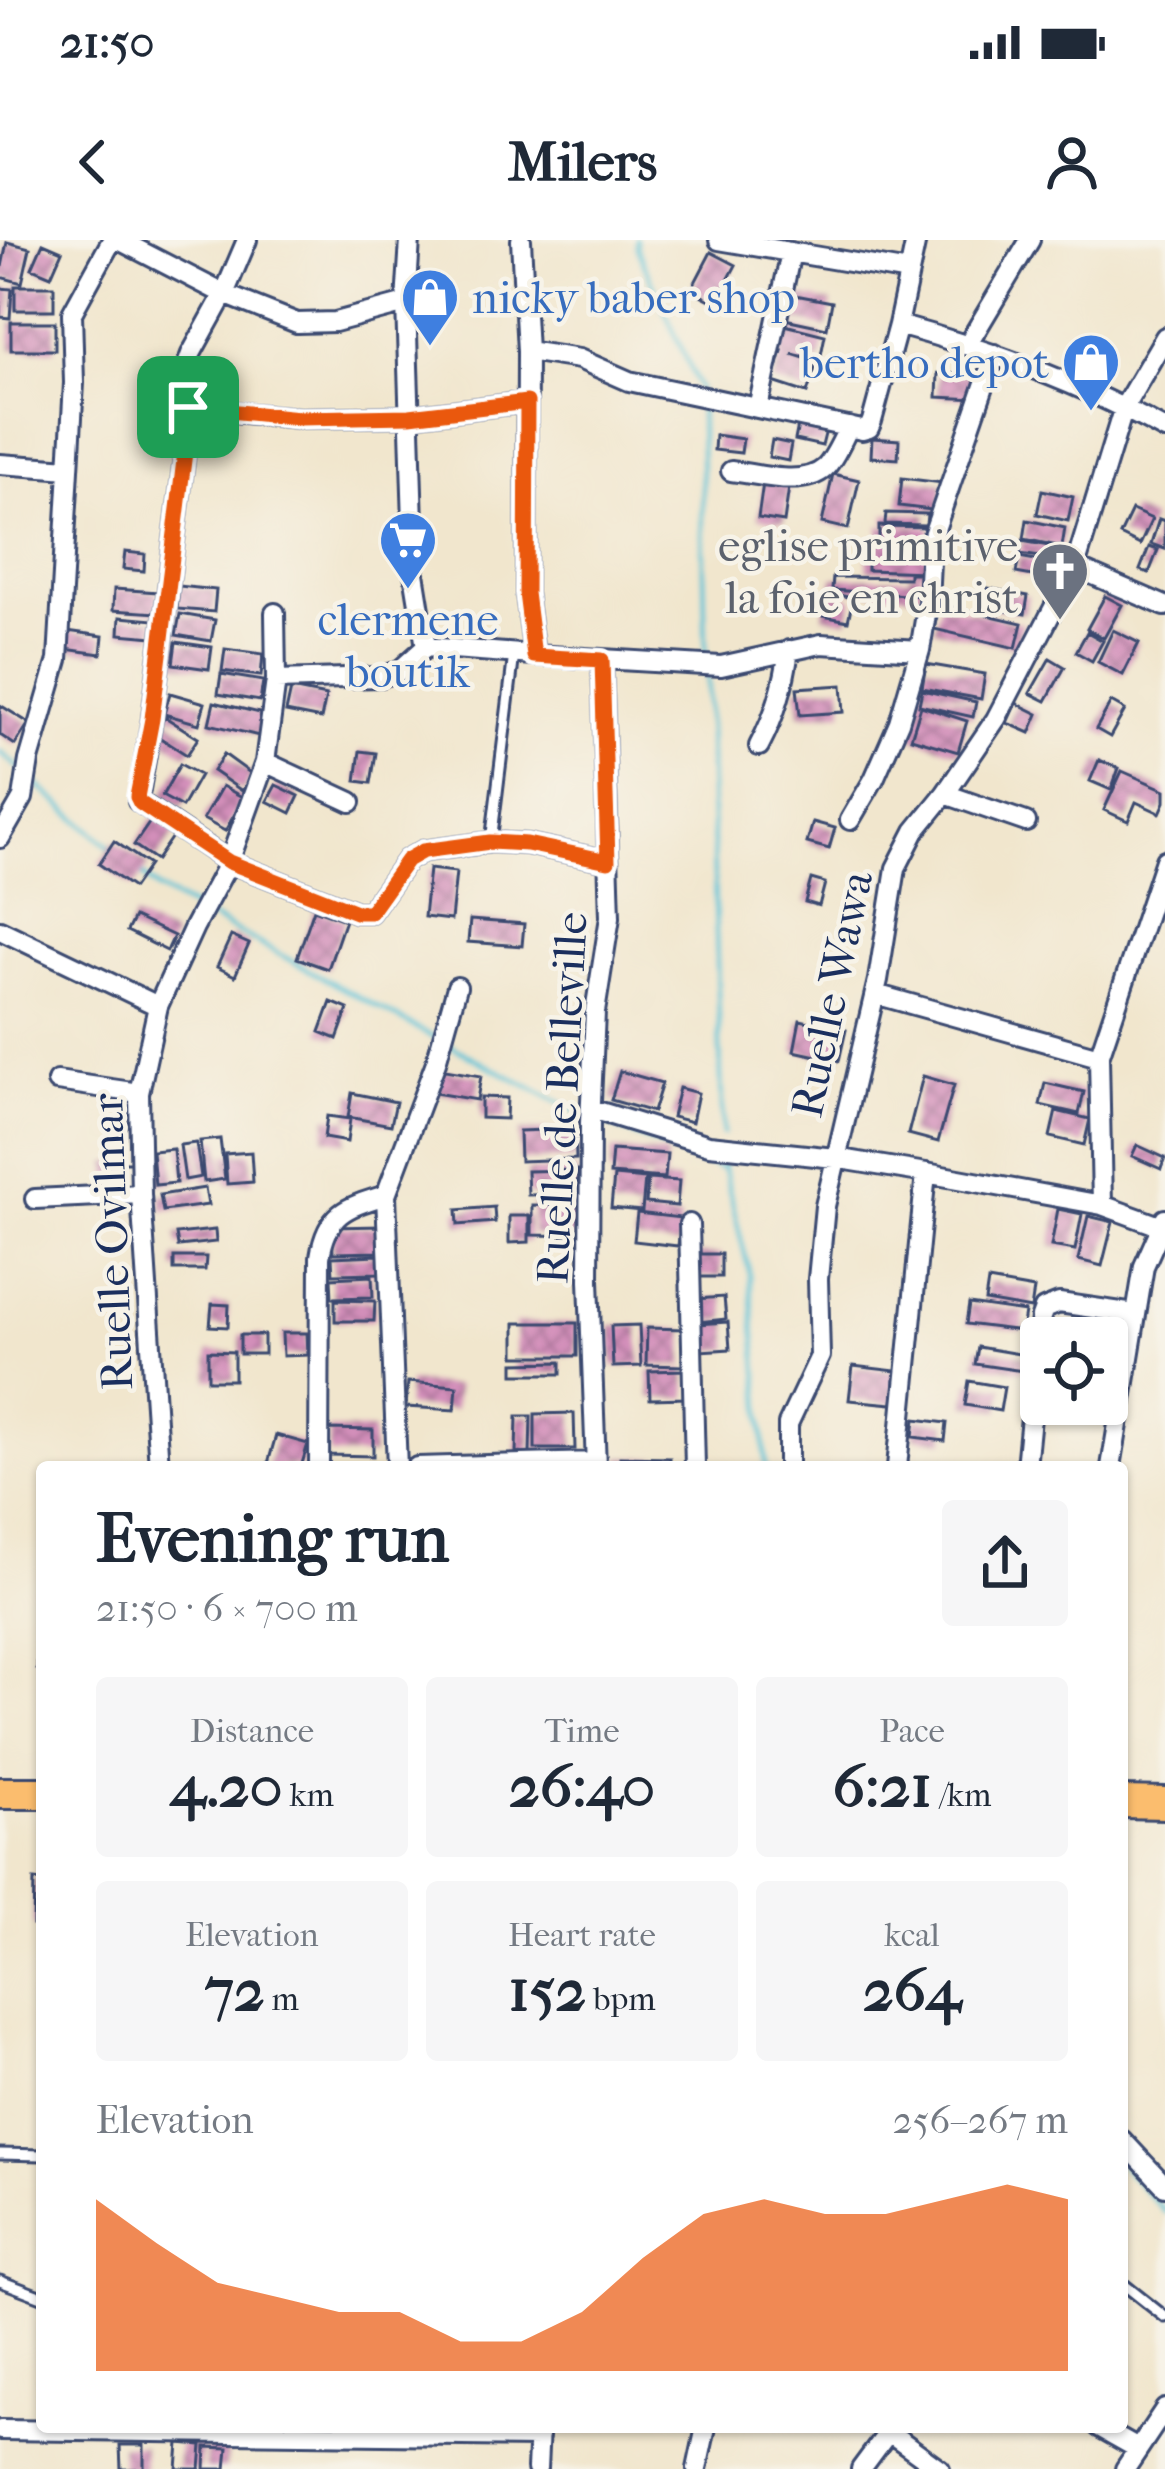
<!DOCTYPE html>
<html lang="en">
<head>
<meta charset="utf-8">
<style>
	:root { --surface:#fff; --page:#f6f6f7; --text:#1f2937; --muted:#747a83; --accent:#ea580c }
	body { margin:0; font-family:"IM FELL French Canon",serif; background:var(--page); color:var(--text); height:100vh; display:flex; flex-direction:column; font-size:45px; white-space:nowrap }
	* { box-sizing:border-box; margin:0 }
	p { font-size:39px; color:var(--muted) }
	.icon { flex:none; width:66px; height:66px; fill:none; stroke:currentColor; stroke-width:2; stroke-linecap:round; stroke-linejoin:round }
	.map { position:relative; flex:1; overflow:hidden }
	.details { position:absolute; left:36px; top:1221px; width:1092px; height:972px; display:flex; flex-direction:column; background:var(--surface); border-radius:12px; box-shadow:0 3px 9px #0004 }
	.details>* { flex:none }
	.fabs { position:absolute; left:1020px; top:1077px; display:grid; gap:24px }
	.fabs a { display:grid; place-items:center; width:108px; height:108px; border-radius:12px; background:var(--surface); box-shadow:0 3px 9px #0004; font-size:60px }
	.pin { position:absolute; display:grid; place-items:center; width:102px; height:102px; color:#fff; margin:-51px; border-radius:24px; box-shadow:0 6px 18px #0006 }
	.round { display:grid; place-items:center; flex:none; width:126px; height:126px; border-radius:12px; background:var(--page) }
	.summary { display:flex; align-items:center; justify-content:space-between; height:204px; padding:0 60px }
	h1 { font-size:66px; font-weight:800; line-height:90px }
	.stats { display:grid; grid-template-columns:repeat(3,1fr); gap:18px; height:204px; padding:12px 60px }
	.stats div { display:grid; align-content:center; border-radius:12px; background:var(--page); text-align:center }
	.stats b { font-size:60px; font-weight:800 }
	.stats small { font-size:33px; font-weight:400 }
	.stats p { font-size:33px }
	.chart { height:336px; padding:24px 60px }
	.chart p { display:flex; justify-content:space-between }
	.chart svg { width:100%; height:216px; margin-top:12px; fill:var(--accent); opacity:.7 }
	.status { display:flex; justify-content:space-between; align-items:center; height:84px; padding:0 60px; background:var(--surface); direction:ltr }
	.status svg { height:33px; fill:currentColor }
	header { display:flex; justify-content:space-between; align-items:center; height:156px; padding:0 60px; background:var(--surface); font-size:54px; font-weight:800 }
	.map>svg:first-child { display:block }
</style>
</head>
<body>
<div class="status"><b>21:50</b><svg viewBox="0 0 49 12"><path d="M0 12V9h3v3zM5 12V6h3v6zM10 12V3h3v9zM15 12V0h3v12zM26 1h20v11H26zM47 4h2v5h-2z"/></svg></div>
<header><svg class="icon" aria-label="back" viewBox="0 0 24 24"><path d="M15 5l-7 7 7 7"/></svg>Milers<svg class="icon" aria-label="person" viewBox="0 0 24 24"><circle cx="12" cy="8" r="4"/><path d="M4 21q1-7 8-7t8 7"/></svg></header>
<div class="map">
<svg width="1165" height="2229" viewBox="0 0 1165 2229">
	<defs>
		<pattern id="building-cross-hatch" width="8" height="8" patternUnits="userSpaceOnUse" patternTransform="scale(3)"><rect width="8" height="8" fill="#d38fba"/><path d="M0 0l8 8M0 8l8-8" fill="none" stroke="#aa759a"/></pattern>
	</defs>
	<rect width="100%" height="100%" fill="#f7f3e8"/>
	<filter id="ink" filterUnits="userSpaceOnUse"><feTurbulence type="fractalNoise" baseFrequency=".00833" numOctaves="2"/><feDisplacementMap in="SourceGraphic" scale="24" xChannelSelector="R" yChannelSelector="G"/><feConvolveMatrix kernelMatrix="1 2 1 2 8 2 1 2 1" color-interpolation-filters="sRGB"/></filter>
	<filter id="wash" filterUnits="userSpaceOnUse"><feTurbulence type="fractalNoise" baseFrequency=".004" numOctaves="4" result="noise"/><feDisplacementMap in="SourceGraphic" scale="48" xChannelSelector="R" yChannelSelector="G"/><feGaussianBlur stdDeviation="2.7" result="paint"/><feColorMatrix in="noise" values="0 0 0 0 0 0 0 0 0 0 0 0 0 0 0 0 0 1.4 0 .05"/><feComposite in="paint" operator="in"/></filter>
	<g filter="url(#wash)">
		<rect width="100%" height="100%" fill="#f1e6cd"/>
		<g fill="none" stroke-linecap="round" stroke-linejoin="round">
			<path stroke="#5ac3d7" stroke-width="4.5" d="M636,0L637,8L700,150
				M700,162L706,420
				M707,432L723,894
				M0,512L23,531
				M31,539L113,610
				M140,633L159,650L196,670
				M206,675L439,800
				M449,805L583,875
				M599,881L724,930
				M724,915V930L750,1035L766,1227
				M1122,1926L1165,1972"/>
		</g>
		<g id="blocks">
			<path fill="url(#building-cross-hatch)" d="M7,2L30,8L22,43L0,37Z
				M43,3L62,11L51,36L32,28Z
				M711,12L736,25L716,63L691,50Z
				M15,46H54V70H15Z
				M0,48L12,49L10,78L0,77Z
				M790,54L832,62L827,88L785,79Z
				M11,82H55V110H11Z
				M785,85L825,95L820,120L792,114L817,122L807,153L773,142L782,111H779Z
				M938,133L979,135L978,159L937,157Z
				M799,180L827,186L822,206L795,200Z
				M715,195L743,199L741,213L714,210Z
				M872,198L899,200L898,219L871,217Z
				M772,200L791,204L788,221L769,217Z
				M833,234L859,240L848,289L822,283Z
				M764,236L790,240L784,282L758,278Z
				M902,238L943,243L940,271L899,266Z
				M1042,250L1073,257L1068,281L1037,274Z
				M1132,270L1152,279L1140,305L1120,295Z
				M886,273L927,274L926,285L885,284Z
				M1159,279L1165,281V309L1151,304Z
				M1027,280L1065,288L1062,307L1024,299Z
				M879,286L930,287L927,332L867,330V306L879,307Z
				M1022,301L1049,306L1047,318L1020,314Z
				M1149,307L1158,310L1149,333L1140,330Z
				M125,312L145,314L144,331L123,329Z
				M1019,317L1052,323L1049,339L1016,333Z
				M909,333H921L920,356L832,350L833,337L909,338Z
				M179,346L216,350L214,372L177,369Z
				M988,348L1028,356L1025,374L984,367Z
				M114,349L158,352L157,373L113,370Z
				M828,353L853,358L848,381L823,376Z
				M1105,356L1122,365L1104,398L1087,389Z
				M940,364L1022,383L1016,408L934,389Z
				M180,374L215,380L211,401L176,395Z
				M120,377L155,380L154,397L119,394Z
				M1113,390L1139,403L1123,435L1098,422Z
				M67,391L103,396L101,414L65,409Z
				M1087,392L1103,401L1092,421L1076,412Z
				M176,402L212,407L209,429L173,424Z
				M225,409L263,414L261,436L222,431Z
				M1050,418L1065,427L1046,461L1030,453Z
				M926,424L985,434L981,459L922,448Z
				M221,434L263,441L260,461L218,454Z
				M842,445L844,472L800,475L797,448Z
				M291,449L326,456L321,479L286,472Z
				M922,450L976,462L973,477L919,465Z
				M170,453L205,463L199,484L164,474Z
				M214,462L264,474L259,496L209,484Z
				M1111,462L1125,470L1110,497L1096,489Z
				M1016,463L1038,474L1030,493L1007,483Z
				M0,465L29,483L15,505L0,495Z
				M921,466L967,481L958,512L911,498Z
				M165,477L198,498L187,515L154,494Z
				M360,511L376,513L371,543L356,541Z
				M224,514L253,535L242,551L213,531Z
				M1099,520L1119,528L1111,550L1090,541Z
				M180,524L200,535L182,567L162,556Z
				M1122,531L1165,550V562L1160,573L1136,562L1128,581L1104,570Z
				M276,545L299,556L291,573L267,561Z
				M222,546L244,558L225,591L203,579Z
				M154,576L176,591L156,620L134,605Z
				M813,582L835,588L829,609L807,603Z
				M114,601L149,625L133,648L99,624Z
				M429,629L456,632L451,680L424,677Z
				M811,639L825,643L819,666L805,662Z
				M314,669L345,680L328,729L297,718Z
				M134,677L174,696L167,711L127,691Z
				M470,680L524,684L522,706L468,702Z
				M231,696L249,704L235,736L217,727Z
				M331,762L348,769L337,799L320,792Z
				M800,780L846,790L839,821L794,811Z
				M433,828L481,836L477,860L429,852Z
				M620,831L662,843L653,872L611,860Z
				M923,836L954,845L938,902L908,894Z
				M1045,843L1084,852L1079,874L1040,865Z
				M679,848L698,853L692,882L672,877Z
				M352,853L396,862L391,885L348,877Z
				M481,857L507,858L506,879L481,878Z
				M1056,871L1090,879L1084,905L1050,897Z
				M327,876L350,879L347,902L324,898Z
				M575,889L576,919L520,921L519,891Z
				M220,899L225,939L204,942L200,901Z
				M196,903L201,937L185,940L180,905Z
				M1137,905L1165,918L1161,929L1132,916Z
				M173,909L176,943L155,945L152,911Z
				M612,910L667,914L665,938L610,934Z
				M251,912L253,942L227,944L225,914Z
				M108,922H137V946L108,945Z
				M577,930L578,954L528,955L527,931Z
				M614,936L645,939L642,971L611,968Z
				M648,939L679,941L677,966L646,963Z
				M205,948L208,965L163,971L160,955Z
				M532,965L583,966V996L532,995Z
				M494,967L495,982L458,985L457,970Z
				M1058,969L1082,974L1075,1010L1051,1006Z
				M637,973L681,978L678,1006L634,1001Z
				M509,976H529V1002L509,1003Z
				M1088,976L1113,982L1102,1026L1078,1020Z
				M382,986L383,1012L333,1013L332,987Z
				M215,990L216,1002L178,1006L176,994Z
				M694,1014H721V1037H695Z
				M379,1015L380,1033L333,1034L332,1017Z
				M174,1017H206L205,1030H174Z
				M372,1036L373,1057L332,1058L331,1038Z
				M988,1041L1034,1049L1031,1069L985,1061Z
				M724,1057L726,1079L698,1082L696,1059Z
				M335,1060L375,1061L374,1081H335Z
				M212,1064L229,1065L228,1087L210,1086Z
				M969,1064L1025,1072L1022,1091L966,1084Z
				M728,1082L730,1109L700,1111L698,1084Z
				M515,1083H577V1116H515Z
				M639,1085L641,1126L613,1127L611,1086Z
				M647,1088L685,1089L684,1126L646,1125Z
				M282,1093H307L308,1115L283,1116Z
				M240,1095H264V1114H240Z
				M978,1107L1025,1115L1023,1131L975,1124Z
				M208,1111L234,1112V1140H208Z
				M561,1122V1134H514V1123Z
				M853,1126L896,1131L893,1164L849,1160Z
				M686,1130L687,1158L650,1159L649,1131Z
				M969,1141L1004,1147L1000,1171L965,1165Z
				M408,1142L457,1146L455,1170L406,1167Z
				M574,1173L575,1209H535V1174Z
				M517,1176H531L530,1214L516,1213Z
				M915,1179L947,1183L945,1201L913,1197Z
				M329,1189L373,1190V1216L329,1215Z
				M276,1195L308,1204L301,1227H267Z
				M620,1217L670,1218V1227H620Z
				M38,1376H42V1429H37Z
				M34,1640L42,1641V1685H33Z
				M179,2203L202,2205L200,2229H177Z
				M120,2205H144V2229H121Z
				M206,2207L228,2208L226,2229H205Z"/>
		</g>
	</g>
	<g filter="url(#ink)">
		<use href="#blocks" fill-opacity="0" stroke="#3b4a6f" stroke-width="3"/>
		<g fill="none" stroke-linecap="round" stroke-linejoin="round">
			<defs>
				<path id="service" d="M491,602L514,414
					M0,1914L42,1915
					M0,2041L42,2057
					M1122,2043L1165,2077"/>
				<path id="minor" d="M119,0L224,54L297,83L335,82L406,63L410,0
					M247,0L224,54L191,114L184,133L181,148L189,174L185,212L152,479L138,561L229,622L356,672H370L407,620L423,611L491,602L527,604L608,621
					M719,0L909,32
					M406,63L413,283L411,315L426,407
					M898,85C990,110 1081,143 1165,190
					M968,104L1030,0
					M527,111L579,119L629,141L862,190L869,188L872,181L898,85L916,0
					M188,168L299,178L410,176L527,162
					M758,168L791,12
					M0,224L69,229
					M731,231C758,234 803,248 825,228C835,218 842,200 849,187
					M1075,327L1165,366
					M275,373L276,440
					M534,415L721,426L821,404L920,410
					M759,506C776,474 784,445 789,410
					M265,522L351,562
					M945,554L1026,582
					M850,580L874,539L899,482L920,410L928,362L931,301L995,114
					M0,598L23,558L29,520L58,420L74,143L72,73L112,0
					M0,690L158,766
					M875,754L1099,817
					M57,841L139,853
					M591,869L709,905L835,918L926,933L1102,965L1165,988
					M35,959L141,954
					M1102,965L1099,817L1165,620
					M689,984L695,1227
					M159,1227L141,954L139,853L158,766L194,687L229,622L265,522L276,440L381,437L399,431L426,407L534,415L526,353L527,111L521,0
					M319,1227L320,1017C327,972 347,967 386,955
					M397,1227L386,955L436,822L457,747
					M417,1227L596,1222
					M596,1227L589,1040L590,883L595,772L610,677L602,420
					M788,1227V1184L820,1116L818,1039L825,966L878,740L896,628L915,591L945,554L996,479L1075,327L1124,167L1165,97
					M897,1227L926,933
					M1026,1227L1041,1077L1044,1069L1059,1063L1135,1074
					M1111,1227L1144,1026L1165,979
					M1122,1900L1165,1946
					M882,2187L940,2229
					M1099,2187L1138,2209
					M0,2190L539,2197
					M537,2229L539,2187
					M697,2229L706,2187
					M861,2229L890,2190
					M1125,2229L1165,2169"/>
				<path id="primary" d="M0,1553H42
					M1122,1562L1165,1563"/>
			</defs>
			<use href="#service" stroke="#3b4a6f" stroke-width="15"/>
			<use href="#minor" stroke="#3b4a6f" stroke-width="24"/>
			<use href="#primary" stroke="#3b4a6f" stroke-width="36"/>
			<use href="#service" stroke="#fff" stroke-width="9"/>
			<use href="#minor" stroke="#fff" stroke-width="18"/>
			<use href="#primary" stroke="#fbbd6e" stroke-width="30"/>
		</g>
	</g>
	<g fill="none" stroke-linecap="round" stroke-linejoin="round" filter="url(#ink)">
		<defs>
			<path id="route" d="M527,162L526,353L534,416L602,420L608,621L527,604L490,602L423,611L407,620L370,672H356L229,622L140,563L137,557L152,479L185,212L188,167L299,178L410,176Z"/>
		</defs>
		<use href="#route" stroke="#fff" stroke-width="24"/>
		<use href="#route" stroke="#ea580c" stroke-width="15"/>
	</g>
	<defs>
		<symbol id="shop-pin" viewBox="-11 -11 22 30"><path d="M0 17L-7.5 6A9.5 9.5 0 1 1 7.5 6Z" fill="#3f7fe0" stroke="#f7f3e8"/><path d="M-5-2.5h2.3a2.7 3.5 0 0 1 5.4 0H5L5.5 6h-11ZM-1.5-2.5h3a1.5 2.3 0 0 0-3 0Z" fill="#fff"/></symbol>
		<symbol id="supermarket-pin" viewBox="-11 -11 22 30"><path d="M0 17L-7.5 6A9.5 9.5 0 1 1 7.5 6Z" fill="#3f7fe0" stroke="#f7f3e8"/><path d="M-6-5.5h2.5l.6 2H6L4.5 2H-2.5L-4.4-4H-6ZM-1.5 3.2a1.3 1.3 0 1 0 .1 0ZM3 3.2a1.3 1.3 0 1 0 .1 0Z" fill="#fff"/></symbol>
		<symbol id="church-pin" viewBox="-11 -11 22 30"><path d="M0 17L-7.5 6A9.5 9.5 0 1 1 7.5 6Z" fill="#6b7280" stroke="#f7f3e8"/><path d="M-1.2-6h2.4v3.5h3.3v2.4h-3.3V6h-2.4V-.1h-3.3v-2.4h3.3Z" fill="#fff"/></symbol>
	</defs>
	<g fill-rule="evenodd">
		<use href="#shop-pin" x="397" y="24" width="66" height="90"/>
		<use href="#shop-pin" x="1058" y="89" width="66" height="90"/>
		<use href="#supermarket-pin" x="375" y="267" width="66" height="90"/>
		<use href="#church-pin" x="1027" y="298" width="66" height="90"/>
	</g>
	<g text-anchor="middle" stroke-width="9" stroke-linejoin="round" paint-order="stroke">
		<g font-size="45" fill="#366cbe" stroke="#f7f3e8" text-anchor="start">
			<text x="472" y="73">nicky baber shop</text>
			<text x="1049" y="138" text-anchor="end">bertho depot</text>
			<text x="408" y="395" text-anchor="middle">clermene<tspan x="408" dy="52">boutik</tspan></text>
		</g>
		<g font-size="45" fill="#5b616d" stroke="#f7f3e8" text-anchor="end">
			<text x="1018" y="321">eglise primitive<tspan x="1018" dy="52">la foie en christ</tspan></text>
		</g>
		<g font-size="45" fill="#1b2f5e" stroke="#f7f3e8">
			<text transform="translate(831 754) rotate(-78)" y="16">Ruelle Wawa</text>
			<text transform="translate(561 858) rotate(-87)" y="16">Ruelle de Belleville</text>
			<text transform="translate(111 1002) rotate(-92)" y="16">Ruelle Ovilmar</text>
		</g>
	</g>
</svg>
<div class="fabs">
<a><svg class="icon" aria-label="locate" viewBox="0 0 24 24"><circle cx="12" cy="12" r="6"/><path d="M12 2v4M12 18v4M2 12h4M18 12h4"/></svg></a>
</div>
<div class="pin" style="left:188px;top:167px;background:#1e9e55"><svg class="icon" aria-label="arrive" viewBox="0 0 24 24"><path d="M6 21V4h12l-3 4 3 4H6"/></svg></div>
<section class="details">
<div class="summary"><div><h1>Evening run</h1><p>21:50 · 6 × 700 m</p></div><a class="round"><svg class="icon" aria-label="share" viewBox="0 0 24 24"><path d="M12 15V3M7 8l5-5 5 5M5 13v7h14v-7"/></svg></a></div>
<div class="stats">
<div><p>Distance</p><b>4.20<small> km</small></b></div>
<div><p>Time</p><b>26:40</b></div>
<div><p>Pace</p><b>6:21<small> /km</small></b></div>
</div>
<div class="stats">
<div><p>Elevation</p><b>72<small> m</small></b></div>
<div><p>Heart rate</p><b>152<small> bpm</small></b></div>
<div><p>kcal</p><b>264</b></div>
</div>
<div class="chart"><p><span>Elevation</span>256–267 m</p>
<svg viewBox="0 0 160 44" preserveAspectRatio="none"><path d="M0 44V9L10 18L20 26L30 29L40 32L50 32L60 38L70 38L80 32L90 21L100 12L110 9L120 12L130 12L140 9L150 6L160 9V44z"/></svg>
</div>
</section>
</div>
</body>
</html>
